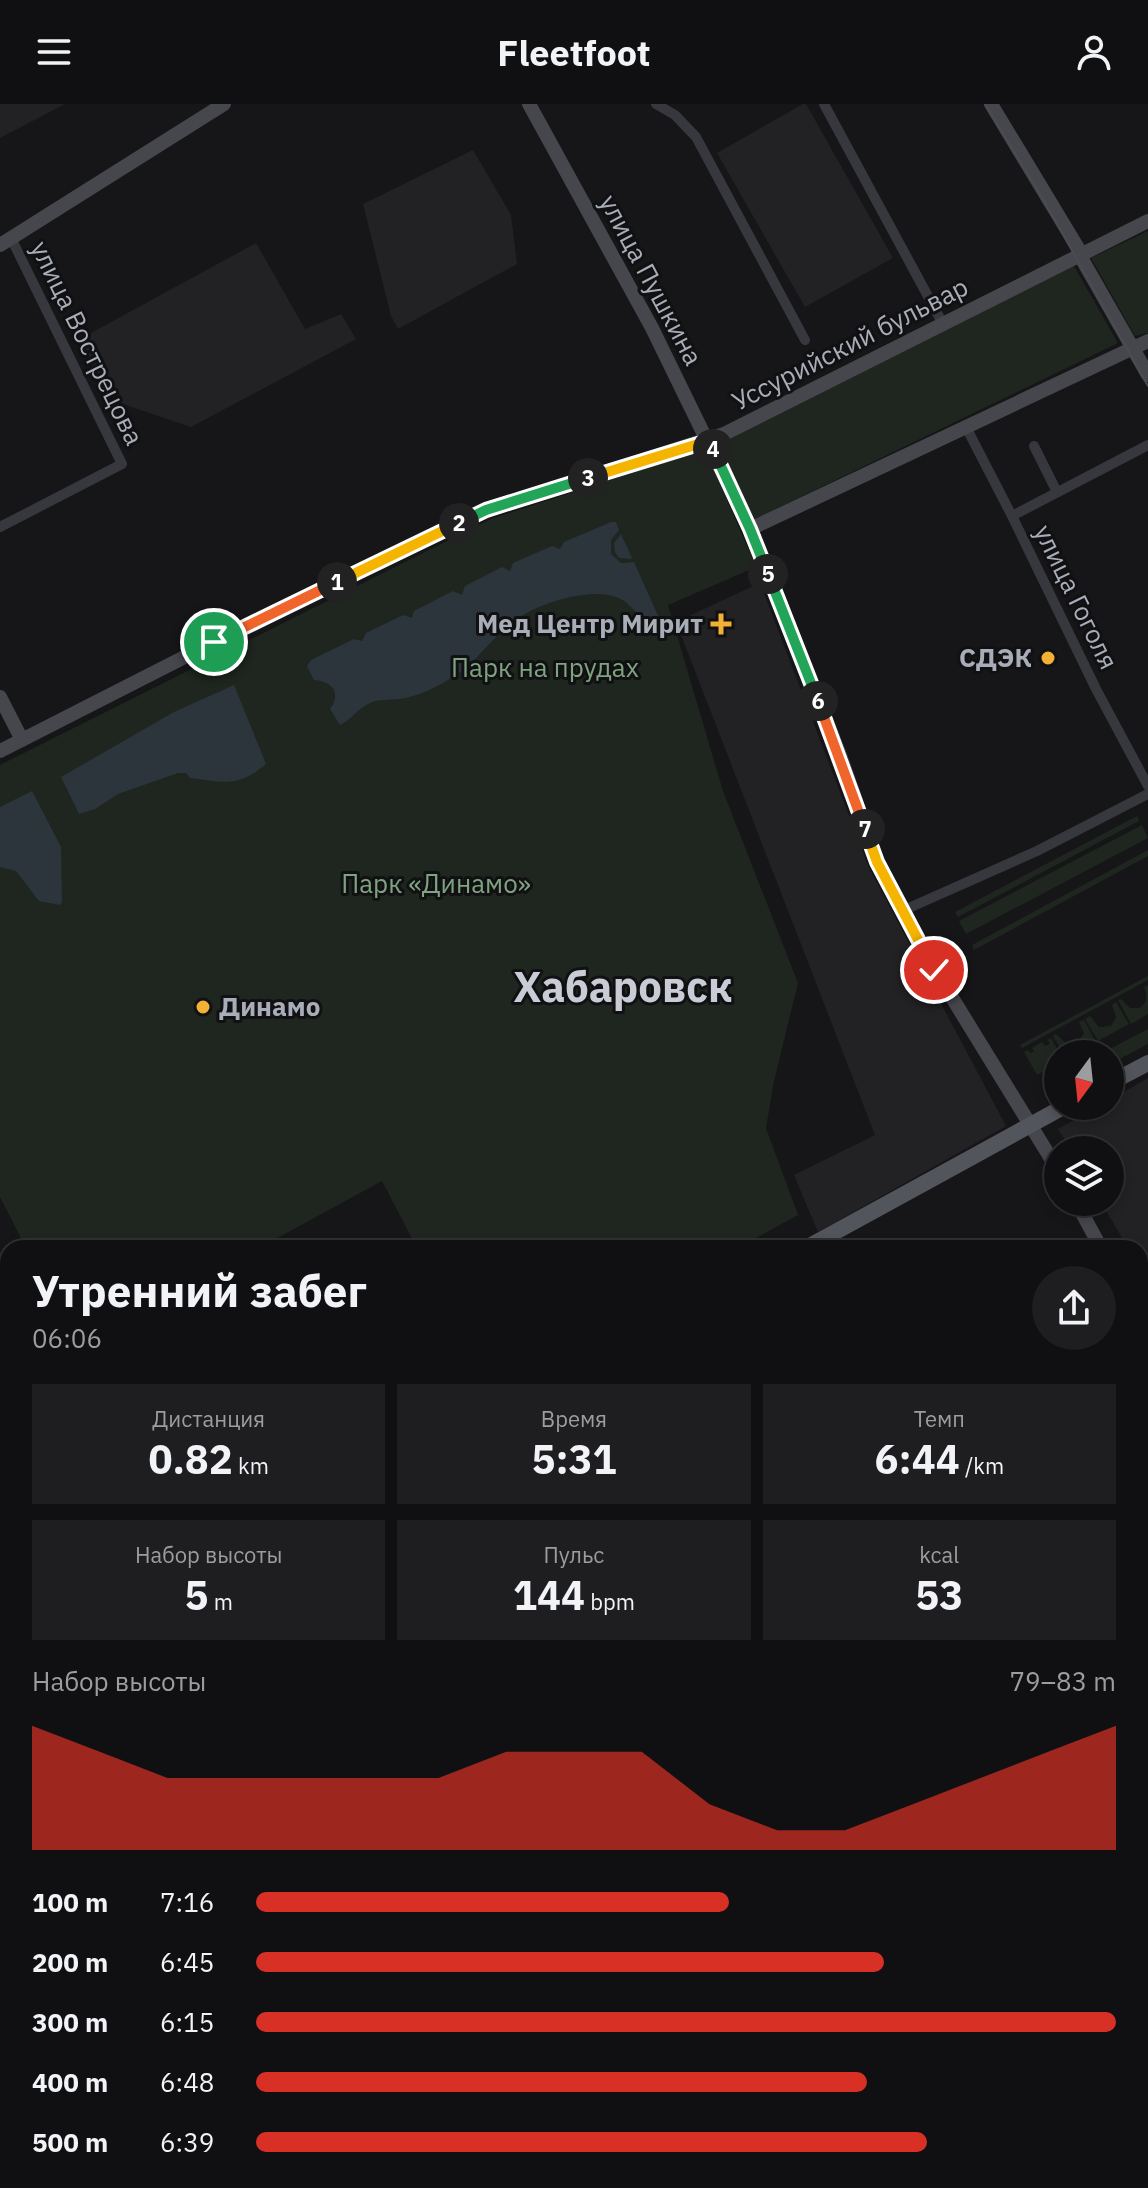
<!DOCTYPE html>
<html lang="ru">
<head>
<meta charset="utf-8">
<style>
	:root { --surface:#101012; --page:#1e1e20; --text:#f1f3f6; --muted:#9c9d9f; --line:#303032; --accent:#d93025 }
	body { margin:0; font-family:"IBM Plex Sans",sans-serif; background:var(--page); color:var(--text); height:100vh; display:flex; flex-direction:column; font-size:30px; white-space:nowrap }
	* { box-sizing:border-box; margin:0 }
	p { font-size:26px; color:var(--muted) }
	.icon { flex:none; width:44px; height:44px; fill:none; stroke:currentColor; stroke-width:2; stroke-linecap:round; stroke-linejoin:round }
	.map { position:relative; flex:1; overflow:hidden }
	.drawer { position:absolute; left:0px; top:1136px; width:1148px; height:948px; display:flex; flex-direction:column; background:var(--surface); border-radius:24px 24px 0 0; box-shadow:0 4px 12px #0003,0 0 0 2px var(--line) }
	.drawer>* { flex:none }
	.needle { width:52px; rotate:195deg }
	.buttons { position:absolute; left:1044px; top:936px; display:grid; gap:16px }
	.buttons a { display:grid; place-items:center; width:80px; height:80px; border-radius:50%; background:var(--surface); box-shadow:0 4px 12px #0003,0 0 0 2px var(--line); font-size:40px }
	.pin { position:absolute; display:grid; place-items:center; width:68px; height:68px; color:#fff; margin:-34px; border:4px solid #fff; border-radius:50%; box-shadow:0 2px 8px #0007 }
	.km { position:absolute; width:40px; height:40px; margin:-20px; border-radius:50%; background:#222; color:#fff; font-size:22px; line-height:40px; text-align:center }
	.round { display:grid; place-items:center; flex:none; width:84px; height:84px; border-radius:42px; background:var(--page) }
	.overview { display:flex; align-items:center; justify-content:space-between; height:136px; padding:0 32px }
	h1 { font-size:44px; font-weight:800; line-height:60px }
	.metrics { display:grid; grid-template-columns:repeat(3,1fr); gap:12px; height:136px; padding:8px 32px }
	.metrics div { display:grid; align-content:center; border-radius:0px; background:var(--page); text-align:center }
	.metrics b { font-size:40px; font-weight:800 }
	.metrics small { font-size:22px; font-weight:400 }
	.metrics p { font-size:22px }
	.chart { height:224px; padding:16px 32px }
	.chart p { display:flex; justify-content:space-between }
	.chart svg { width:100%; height:144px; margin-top:8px; fill:var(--accent); opacity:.7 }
	ul { padding:0 32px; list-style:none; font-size:26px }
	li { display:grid; grid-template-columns:128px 96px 1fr; align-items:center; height:60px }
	li i { height:20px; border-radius:10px; background:var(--accent) }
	header { display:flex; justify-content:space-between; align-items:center; height:104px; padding:0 32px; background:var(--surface); font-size:36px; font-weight:800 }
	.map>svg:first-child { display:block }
</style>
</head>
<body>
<header><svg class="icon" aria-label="menu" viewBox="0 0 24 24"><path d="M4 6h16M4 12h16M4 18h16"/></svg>Fleetfoot<svg class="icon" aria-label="person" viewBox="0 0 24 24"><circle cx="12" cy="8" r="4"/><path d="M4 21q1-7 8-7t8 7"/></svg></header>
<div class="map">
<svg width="1148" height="2084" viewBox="0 0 1148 2084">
	<rect width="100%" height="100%" fill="#161618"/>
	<path fill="#222225" d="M0,0H65L0,34Z
		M803,0H806L893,154L805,203L717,49Z
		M473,46L511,111L517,160L398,225L391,212L363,100Z
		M256,139L305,225L341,210L356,235L191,323L114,297L78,236Z
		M760,479L869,764L1006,1022L818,1128L794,1071L875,1031L676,518Z
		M1148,974V1171L1144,1173L1140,1166V1144H1128L1101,1098H1110V1046H1071L1058,1025L1099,1002H1110V996Z
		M0,1429L8,1444V1504L0,1508Z
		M1148,1849V1976L1140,1960V1859Z
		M8,1958V2076H149L153,2084H0V1962Z
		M859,2076H910L919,2084H853Z"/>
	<path fill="#1e261f" d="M1148,127V229L1135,232L1091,154Z
		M1074,162L1118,239L753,416L718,339Z
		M705,345L756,463L668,501L723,687L798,879L774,977L766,1024L798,1111L738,1144H417L382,1077L259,1144H26L0,1093V661L491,415Z
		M1137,712L1139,717L958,813L955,808Z
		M1142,721L1148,734L966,830L959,817Z
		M1148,746V752L974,846L972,841Z
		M1148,872V876L1022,944L1020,941Z
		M1148,881V910L1131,920L1118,896L1121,895L1130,904H1139C1148,899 1147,892 1144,883Z
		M1116,898L1129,920L1098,937L1085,915L1090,912L1099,923L1111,922L1116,913L1112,901Z
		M1084,916L1096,938L1075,950H1063L1053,932L1056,930L1066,939H1077L1084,929L1079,918Z
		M1148,925V940L1110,960V950H1100Z
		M1051,934L1060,950H1058V959L1037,971L1024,948L1028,946L1031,949L1034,947L1032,944L1042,938L1045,942L1050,940L1048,936Z"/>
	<path fill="#2c353c" d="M611,418H616L619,426L611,436V450L621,459L634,458L659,514V520L654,526H647C642,518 636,507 629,501C605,476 537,499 514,517C492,533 479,556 456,571C439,582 420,592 400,595C390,596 379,595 370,599C358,604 351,616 340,621L330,605C342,589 332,577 314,576L307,562L311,556L354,535L362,537L366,529L403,511L412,514L414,507L453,487L462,491L465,482L502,463L510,467L513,459L552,442L560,445L564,438Z
		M621,430L632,454L631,455L619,454L615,448L614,439Z
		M234,581L266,660C238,684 225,678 190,674L186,669H178L118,690L95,705L79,710L61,673L174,608Z
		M32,687L61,743L62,798L60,801L39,797L16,767L0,763V703Z"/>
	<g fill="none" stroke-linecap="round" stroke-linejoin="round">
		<path stroke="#37383d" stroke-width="10" d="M656,0L675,11L696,33L805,236
			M824,0L943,220
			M966,323L1012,412L1096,585L1148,682
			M1034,342L1057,388
			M1012,412L1148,341
			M0,423L122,360L11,134
			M902,807L1037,747L1148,690
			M1140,1505L1148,1517
			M160,2076L165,2084
			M663,2076L676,2084
			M240,2084L246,2076
			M837,2084L843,2076"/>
		<path stroke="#45474d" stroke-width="14" d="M529,0L652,224L750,425L840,651L877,758L924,848L1058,1066
			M991,0L1081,149L1083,157L1148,271
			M0,141L224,0
			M750,425L1148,237
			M0,593L22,636
			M0,647L214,538L486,406L724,330L1148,117
			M1076,1098L1101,1144
			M1140,1217L1148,1232
			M1140,1368L1148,1364
			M0,1371L8,1386
			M0,1784L8,1799
			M0,1938L8,1933
			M1140,1993L1148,2010
			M393,2076L399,2084
			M986,2076L990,2084"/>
		<path stroke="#53555c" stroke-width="16" d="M1110,979L1148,959
			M806,1144L1065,1002
			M0,1573L8,1569"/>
		<path stroke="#4a4c52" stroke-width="2" d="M985,0L1042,93L1148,282"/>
	</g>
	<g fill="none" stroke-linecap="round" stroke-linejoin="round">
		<defs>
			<path id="split-1" d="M214,538L337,478"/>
			<path id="split-2" d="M337,478L459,419"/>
			<path id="split-3" d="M459,419L486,406L588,374"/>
			<path id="split-4" d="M588,374L708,337L713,345"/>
			<path id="split-5" d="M713,345L750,425L768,470"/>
			<path id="split-6" d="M768,470L818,597"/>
			<path id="split-7" d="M818,597L865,725"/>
			<path id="split-8" d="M865,725L877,758L934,866"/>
		</defs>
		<use href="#split-1" stroke="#fff" stroke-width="16"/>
		<use href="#split-2" stroke="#fff" stroke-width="16"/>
		<use href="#split-3" stroke="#fff" stroke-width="16"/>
		<use href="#split-4" stroke="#fff" stroke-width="16"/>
		<use href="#split-5" stroke="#fff" stroke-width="16"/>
		<use href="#split-6" stroke="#fff" stroke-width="16"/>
		<use href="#split-7" stroke="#fff" stroke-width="16"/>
		<use href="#split-8" stroke="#fff" stroke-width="16"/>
		<use href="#split-1" stroke="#f0652b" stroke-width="10"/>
		<use href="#split-2" stroke="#f5b400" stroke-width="10"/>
		<use href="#split-3" stroke="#22a559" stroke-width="10"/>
		<use href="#split-4" stroke="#f5b400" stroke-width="10"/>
		<use href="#split-5" stroke="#22a559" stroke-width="10"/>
		<use href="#split-6" stroke="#22a559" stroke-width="10"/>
		<use href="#split-7" stroke="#f0652b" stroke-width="10"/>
		<use href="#split-8" stroke="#f5b400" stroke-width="10"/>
	</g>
	<g fill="#f2b134" stroke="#111113" stroke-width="3">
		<path d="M717 508h8v8h8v8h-8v8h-8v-8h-8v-8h8z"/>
		<circle cx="1048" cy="554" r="8"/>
		<circle cx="203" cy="903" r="8"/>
	</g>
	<g text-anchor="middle" stroke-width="6" stroke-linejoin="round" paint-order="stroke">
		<g font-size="26" fill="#a8adb8" stroke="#111113">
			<text transform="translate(651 176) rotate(62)" y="9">улица Пушкина</text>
			<text transform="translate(87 239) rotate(64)" y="9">улица Вострецова</text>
			<text transform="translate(850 240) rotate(-27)" y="9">Уссурийский бульвар</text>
			<text transform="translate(1076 493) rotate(64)" y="9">улица Гоголя</text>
		</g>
		<g font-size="26" font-weight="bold" fill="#a8adb8" stroke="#111113" text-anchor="end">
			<text x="703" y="529">Мед Центр Мирит</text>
			<text x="1032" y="563">СДЭК</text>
			<text x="219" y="912" text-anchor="start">Динамо</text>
		</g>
		<g font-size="26" fill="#7fa381" stroke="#111113">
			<text x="545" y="573">Парк на прудах</text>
			<text x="436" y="789">Парк «Динамо»</text>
		</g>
		<g font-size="42" font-weight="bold" fill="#c9ccd4" stroke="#111113">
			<text x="623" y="898">Хабаровск</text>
		</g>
	</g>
</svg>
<div class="buttons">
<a><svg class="needle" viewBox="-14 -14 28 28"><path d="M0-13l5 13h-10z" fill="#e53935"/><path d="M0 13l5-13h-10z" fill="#9c9d9f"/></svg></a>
<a><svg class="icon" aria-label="layers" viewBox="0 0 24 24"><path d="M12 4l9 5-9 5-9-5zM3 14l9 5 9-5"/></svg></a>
</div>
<div class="pin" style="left:214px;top:538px;background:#1e9e55"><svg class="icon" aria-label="arrive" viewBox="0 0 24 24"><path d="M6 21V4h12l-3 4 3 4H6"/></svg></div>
<div class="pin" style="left:934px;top:866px;background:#d93025"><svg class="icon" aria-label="check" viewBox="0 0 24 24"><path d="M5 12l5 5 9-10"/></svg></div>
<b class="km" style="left:337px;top:478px">1</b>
<b class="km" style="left:459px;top:419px">2</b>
<b class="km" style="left:588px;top:374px">3</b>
<b class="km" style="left:713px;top:345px">4</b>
<b class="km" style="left:768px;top:470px">5</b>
<b class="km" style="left:818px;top:597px">6</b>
<b class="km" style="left:865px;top:725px">7</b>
<section class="drawer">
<div class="overview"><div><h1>Утренний забег</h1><p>06:06</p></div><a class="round"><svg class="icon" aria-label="share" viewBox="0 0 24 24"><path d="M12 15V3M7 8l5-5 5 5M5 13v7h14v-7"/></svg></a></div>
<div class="metrics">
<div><p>Дистанция</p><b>0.82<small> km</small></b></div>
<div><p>Время</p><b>5:31</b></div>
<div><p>Темп</p><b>6:44<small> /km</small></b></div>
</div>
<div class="metrics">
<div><p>Набор высоты</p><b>5<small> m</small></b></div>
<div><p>Пульс</p><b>144<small> bpm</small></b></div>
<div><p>kcal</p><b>53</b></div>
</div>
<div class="chart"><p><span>Набор высоты</span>79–83 m</p>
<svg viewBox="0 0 160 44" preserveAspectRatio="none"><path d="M0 44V6L10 14L20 22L30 22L40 22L50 22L60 22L70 14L80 14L90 14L100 30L110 38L120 38L130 30L140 22L150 14L160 6V44z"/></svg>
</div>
<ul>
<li><b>100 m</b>7:16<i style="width:55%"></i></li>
<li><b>200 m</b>6:45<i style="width:73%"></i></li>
<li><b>300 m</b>6:15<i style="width:100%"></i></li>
<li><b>400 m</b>6:48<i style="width:71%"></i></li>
<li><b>500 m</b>6:39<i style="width:78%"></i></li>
</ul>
</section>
</div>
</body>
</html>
